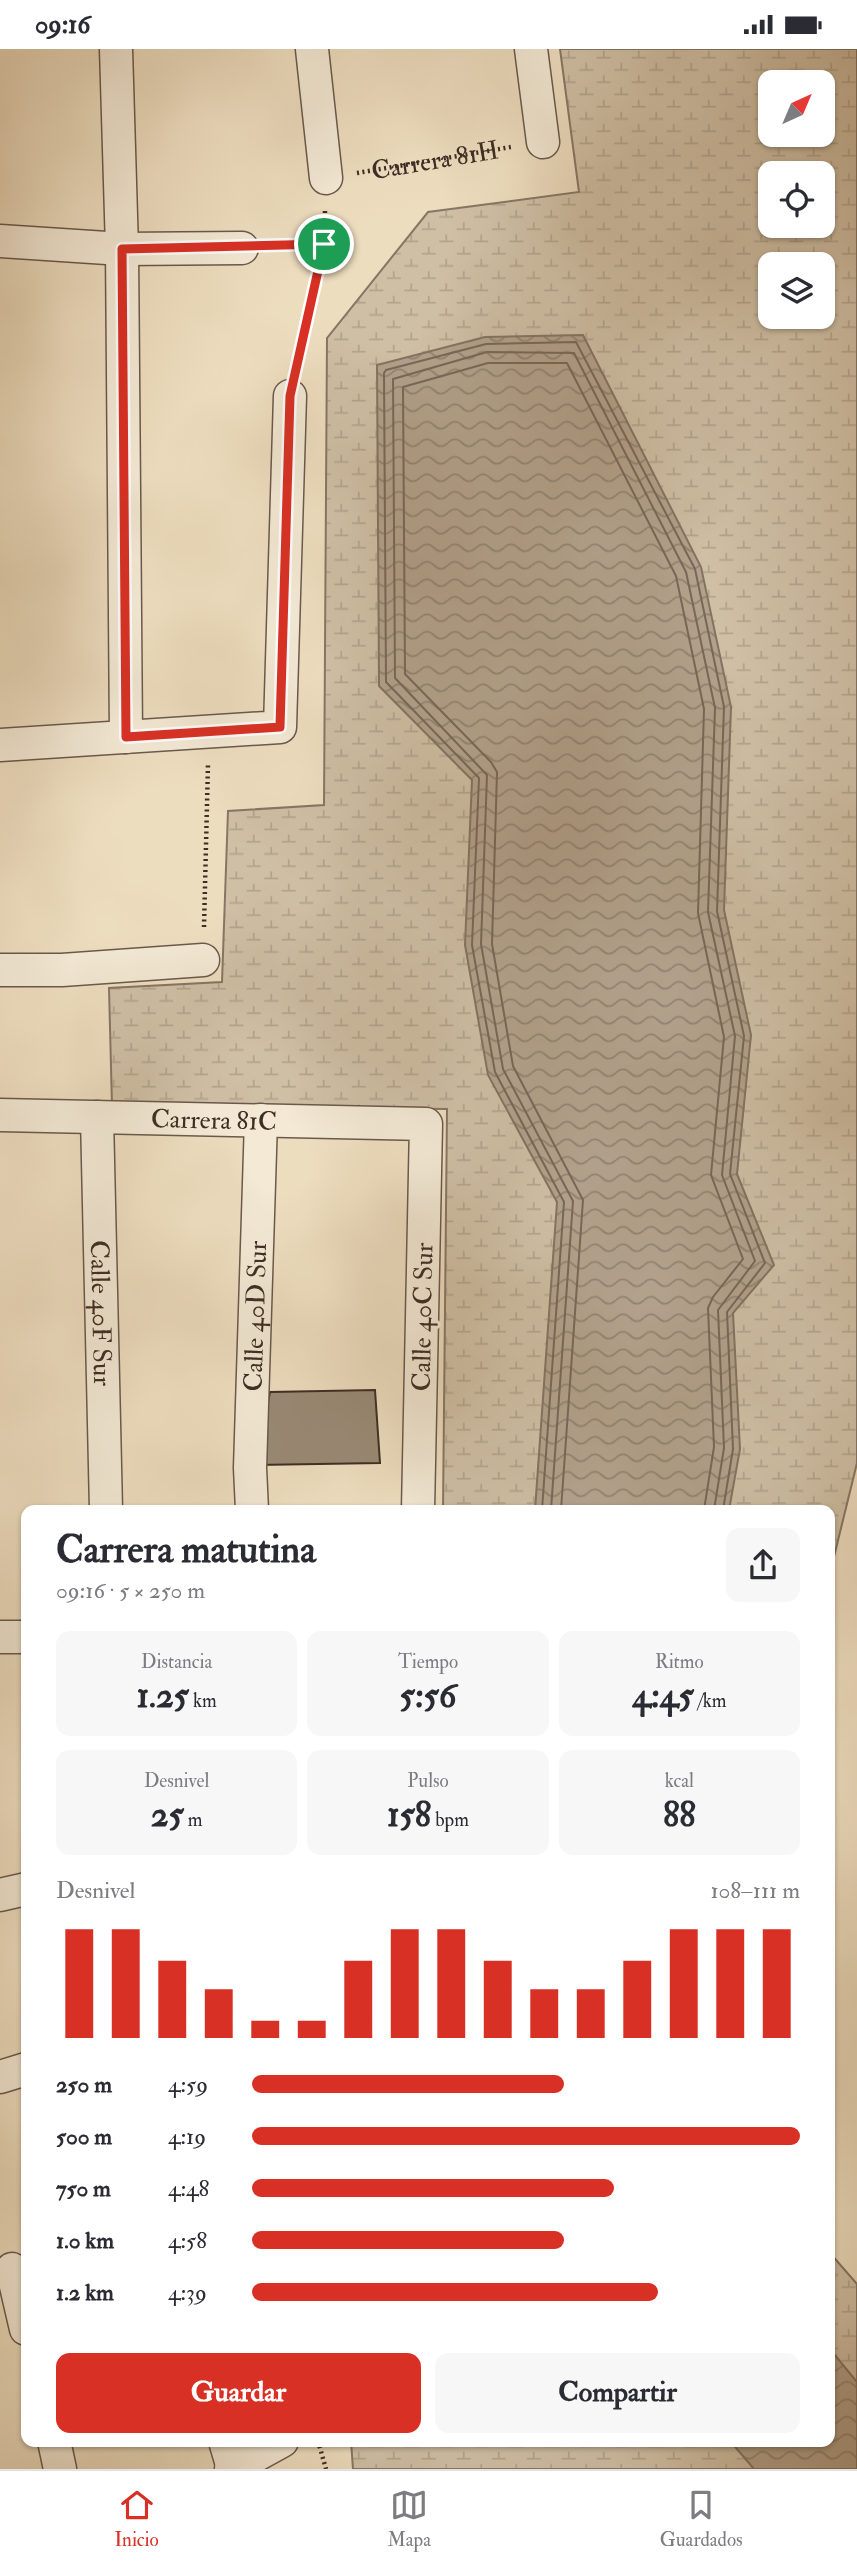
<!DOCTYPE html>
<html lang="es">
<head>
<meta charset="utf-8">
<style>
	:root { --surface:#fff; --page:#f7f7f7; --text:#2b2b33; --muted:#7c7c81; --line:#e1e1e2; --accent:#d93025 }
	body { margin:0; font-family:"IM FELL Double Pica",serif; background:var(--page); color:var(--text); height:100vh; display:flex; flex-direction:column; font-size:26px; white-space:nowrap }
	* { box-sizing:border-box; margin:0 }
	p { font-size:23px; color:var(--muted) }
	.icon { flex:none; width:38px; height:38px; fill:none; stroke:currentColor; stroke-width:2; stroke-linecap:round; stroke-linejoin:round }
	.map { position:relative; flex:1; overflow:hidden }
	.details { position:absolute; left:21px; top:1456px; width:814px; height:942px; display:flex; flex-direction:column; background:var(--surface); border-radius:14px; box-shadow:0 2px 5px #0004 }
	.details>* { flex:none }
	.needle { width:46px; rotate:44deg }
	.buttons { position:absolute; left:758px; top:21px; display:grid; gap:14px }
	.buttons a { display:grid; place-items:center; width:77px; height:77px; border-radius:14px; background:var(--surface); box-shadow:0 2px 5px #0004; font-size:35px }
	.pin { position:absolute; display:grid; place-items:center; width:60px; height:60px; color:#fff; margin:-30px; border:4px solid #fff; border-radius:50%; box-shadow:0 2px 7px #0007 }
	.round { display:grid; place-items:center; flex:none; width:74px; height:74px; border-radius:14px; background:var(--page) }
	.overview { display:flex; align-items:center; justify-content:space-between; height:119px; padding:0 35px }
	h1 { font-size:38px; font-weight:700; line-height:52px }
	.figures { display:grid; grid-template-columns:repeat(3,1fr); gap:10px; height:119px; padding:7px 35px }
	.figures div { display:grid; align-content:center; border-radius:14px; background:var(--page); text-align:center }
	.figures b { font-size:35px; font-weight:700 }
	.figures small { font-size:19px; font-weight:400 }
	.figures p { font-size:19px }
	.chart { height:196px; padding:14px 35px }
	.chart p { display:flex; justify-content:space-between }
	.chart svg { width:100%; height:126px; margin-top:7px; stroke:var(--accent); stroke-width:6 }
	.cta { display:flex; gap:14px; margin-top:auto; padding:14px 35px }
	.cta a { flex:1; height:80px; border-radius:14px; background:var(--accent); color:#fff; font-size:28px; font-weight:700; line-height:80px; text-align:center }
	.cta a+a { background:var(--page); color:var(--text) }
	ul { padding:0 35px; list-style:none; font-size:23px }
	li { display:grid; grid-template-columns:112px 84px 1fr; align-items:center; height:52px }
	li i { height:18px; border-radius:9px; background:var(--accent) }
	.status { display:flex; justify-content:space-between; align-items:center; height:49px; padding:0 35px; background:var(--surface); direction:ltr }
	.status svg { height:19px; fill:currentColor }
	.tabs { display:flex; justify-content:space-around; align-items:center; height:98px; border-top:2px solid var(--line); background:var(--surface); font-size:19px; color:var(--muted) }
	.tabs a { display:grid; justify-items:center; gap:4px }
	.tabs .selected { color:var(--accent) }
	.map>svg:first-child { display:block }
</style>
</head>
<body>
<div class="status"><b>09:16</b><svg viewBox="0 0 49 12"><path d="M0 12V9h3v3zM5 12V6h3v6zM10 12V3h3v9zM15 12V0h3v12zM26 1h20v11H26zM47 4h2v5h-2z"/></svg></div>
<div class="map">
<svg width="857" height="2420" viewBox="0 0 857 2420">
	<defs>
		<pattern id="wetland-marsh" width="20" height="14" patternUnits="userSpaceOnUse" patternTransform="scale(1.75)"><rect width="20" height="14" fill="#cfbfa5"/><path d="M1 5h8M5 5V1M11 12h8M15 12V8" fill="none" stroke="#b3a48e"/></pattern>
		<pattern id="water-waves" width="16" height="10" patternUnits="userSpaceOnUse" patternTransform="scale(1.75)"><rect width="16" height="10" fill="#b2a18b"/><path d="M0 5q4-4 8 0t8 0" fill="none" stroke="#928471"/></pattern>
	</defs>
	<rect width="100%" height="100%" fill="#edddbf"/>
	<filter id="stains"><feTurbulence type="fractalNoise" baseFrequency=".00286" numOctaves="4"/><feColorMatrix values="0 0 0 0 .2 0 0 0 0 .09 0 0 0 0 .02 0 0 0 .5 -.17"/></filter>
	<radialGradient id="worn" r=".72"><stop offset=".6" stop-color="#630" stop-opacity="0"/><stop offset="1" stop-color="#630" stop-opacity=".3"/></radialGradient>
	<path fill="url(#wetland-marsh)" stroke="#867665" stroke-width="2" fill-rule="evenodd" d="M560,0H857V1414L830,1524V1461H443L447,1060L112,1057L109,939L222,933L228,762L324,756L327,289L428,163L579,143ZM770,33H822V86H770ZM770,124H822V177H770ZM770,215H822V268H770Z
		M830,2204L857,2235V2420H353L351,2392H830Z"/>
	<path fill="url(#water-waves)" stroke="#847362" stroke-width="2" d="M583,286L701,518L731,658L724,861L751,986L737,1125L774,1216L733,1264L740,1400L729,1461H535L557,1153L488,1026L465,896L472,731L379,637L377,316L485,288Z
		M830,2300L857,2333V2420H754L730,2392H830Z"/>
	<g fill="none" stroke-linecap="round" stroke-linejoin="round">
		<path stroke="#786758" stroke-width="2" d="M542,1461L564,1153L495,1023L472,896L479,729L386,633L384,324L386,321L486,295L576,293L695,520L724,658L717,862L744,987L730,1125L765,1214L727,1263L733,1400L723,1461
			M551,1461L573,1152L503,1020L481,895L487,726L395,629L393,330L487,303L574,304L686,523L715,659L708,863L735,987L722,1126L755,1212L718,1261L724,1399L714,1461
			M561,1461L583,1151L513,1017L492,895L497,723L491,713L405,625L403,338L488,314H567L676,527L704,660L698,864L724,988L711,1126L743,1210L713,1248L708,1259L714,1398L704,1461"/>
	</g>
	<path fill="#998975" stroke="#3e2d25" stroke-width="2" d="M375,1341L380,1414L256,1416L270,1343Z"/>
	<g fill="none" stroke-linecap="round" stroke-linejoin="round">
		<defs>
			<g id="street">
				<path d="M116,0L122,200L126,688"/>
				<path d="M312,0L326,129"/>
				<path d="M531,0L543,93"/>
				<path d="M0,192L122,200L242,199"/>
				<path d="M0,696L280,678L290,347"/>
				<path d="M0,921H62L203,911"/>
				<path id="s2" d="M0,1066L426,1075L418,1461"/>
				<path id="s3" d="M97,1068L106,1461"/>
				<path id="s4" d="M252,1461L250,1419L261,1071"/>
				<path d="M0,1588H26"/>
				<path d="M0,1846L26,1840"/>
				<path d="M0,2028L26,2020"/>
				<path d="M12,2220L26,2280"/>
				<path d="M54,2392L60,2420"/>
				<path d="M225,2392L233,2419"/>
				<path d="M231,2420L282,2392"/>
			</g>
		</defs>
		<use href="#street" stroke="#6a594c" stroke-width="35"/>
		<g stroke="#3e2d25" stroke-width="4.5" stroke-dasharray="2 3.5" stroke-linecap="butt">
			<path id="s1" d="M357,124L511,98"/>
			<path d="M275,198L324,195"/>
			<path d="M297,315L324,195L325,162"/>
			<path d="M204,878L208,715"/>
			<path d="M318,2392L326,2420"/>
		</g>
		<use href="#street" stroke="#f3e9d5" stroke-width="32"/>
	</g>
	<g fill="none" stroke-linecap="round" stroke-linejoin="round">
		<defs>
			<path id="route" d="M324,195L290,347L280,678L126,688L122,200Z"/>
		</defs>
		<use href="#route" stroke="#fff" stroke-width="14"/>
		<use href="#route" stroke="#d93025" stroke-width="9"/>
	</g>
	<g text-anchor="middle" stroke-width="6" stroke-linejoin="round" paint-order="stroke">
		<g font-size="26" fill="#3e2d25" stroke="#f3e9d5">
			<text dy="9" stroke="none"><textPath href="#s1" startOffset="79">Carrera 81H</textPath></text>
			<text dy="9" stroke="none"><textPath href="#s2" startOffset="214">Carrera 81C</textPath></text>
			<text dy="9" stroke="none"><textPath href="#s3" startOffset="196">Calle 40F Sur</textPath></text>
			<text dy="9" stroke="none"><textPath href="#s4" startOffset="194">Calle 40D Sur</textPath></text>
			<text transform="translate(422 1268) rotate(-89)" y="9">Calle 40C Sur</text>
		</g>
	</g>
	<rect width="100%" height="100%" filter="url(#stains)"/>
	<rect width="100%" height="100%" fill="url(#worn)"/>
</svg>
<div class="buttons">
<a><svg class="needle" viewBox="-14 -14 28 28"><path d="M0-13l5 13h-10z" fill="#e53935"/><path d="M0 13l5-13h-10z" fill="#7c7c81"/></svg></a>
<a><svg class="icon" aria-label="locate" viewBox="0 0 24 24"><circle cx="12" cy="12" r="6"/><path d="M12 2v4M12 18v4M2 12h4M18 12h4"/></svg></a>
<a><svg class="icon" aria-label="layers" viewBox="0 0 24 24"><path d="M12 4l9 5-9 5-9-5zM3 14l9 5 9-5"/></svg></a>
</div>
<div class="pin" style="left:324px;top:195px;background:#1e9e55"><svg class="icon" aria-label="arrive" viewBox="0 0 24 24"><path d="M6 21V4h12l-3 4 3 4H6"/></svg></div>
<section class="details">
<div class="overview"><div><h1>Carrera matutina</h1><p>09:16 · 5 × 250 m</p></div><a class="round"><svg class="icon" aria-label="share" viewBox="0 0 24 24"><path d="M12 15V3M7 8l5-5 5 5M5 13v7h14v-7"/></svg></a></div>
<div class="figures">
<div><p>Distancia</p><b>1.25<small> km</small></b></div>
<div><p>Tiempo</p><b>5:56</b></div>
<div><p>Ritmo</p><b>4:45<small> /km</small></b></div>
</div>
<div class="figures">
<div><p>Desnivel</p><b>25<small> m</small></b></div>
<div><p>Pulso</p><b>158<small> bpm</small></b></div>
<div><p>kcal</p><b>88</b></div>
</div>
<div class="chart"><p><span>Desnivel</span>108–111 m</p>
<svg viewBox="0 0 160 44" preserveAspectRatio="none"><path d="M5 44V6M15 44V6M25 44V17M35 44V27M45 44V38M55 44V38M65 44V17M75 44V6M85 44V6M95 44V17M105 44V27M115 44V27M125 44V17M135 44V6M145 44V6M155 44V6"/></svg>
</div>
<ul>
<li><b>250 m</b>4:59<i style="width:57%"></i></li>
<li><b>500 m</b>4:19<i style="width:100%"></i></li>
<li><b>750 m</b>4:48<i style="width:66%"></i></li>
<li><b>1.0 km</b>4:58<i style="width:57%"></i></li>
<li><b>1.2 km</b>4:39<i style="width:74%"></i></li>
</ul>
<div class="cta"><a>Guardar</a><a>Compartir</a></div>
</section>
</div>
<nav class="tabs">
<a class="selected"><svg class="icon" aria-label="home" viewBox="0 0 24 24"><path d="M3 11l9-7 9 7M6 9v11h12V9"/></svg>Inicio</a>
<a><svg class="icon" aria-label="map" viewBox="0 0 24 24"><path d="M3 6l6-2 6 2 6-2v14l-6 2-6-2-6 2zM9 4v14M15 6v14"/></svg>Mapa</a>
<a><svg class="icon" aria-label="saved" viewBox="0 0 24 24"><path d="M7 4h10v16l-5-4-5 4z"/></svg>Guardados</a>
</nav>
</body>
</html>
